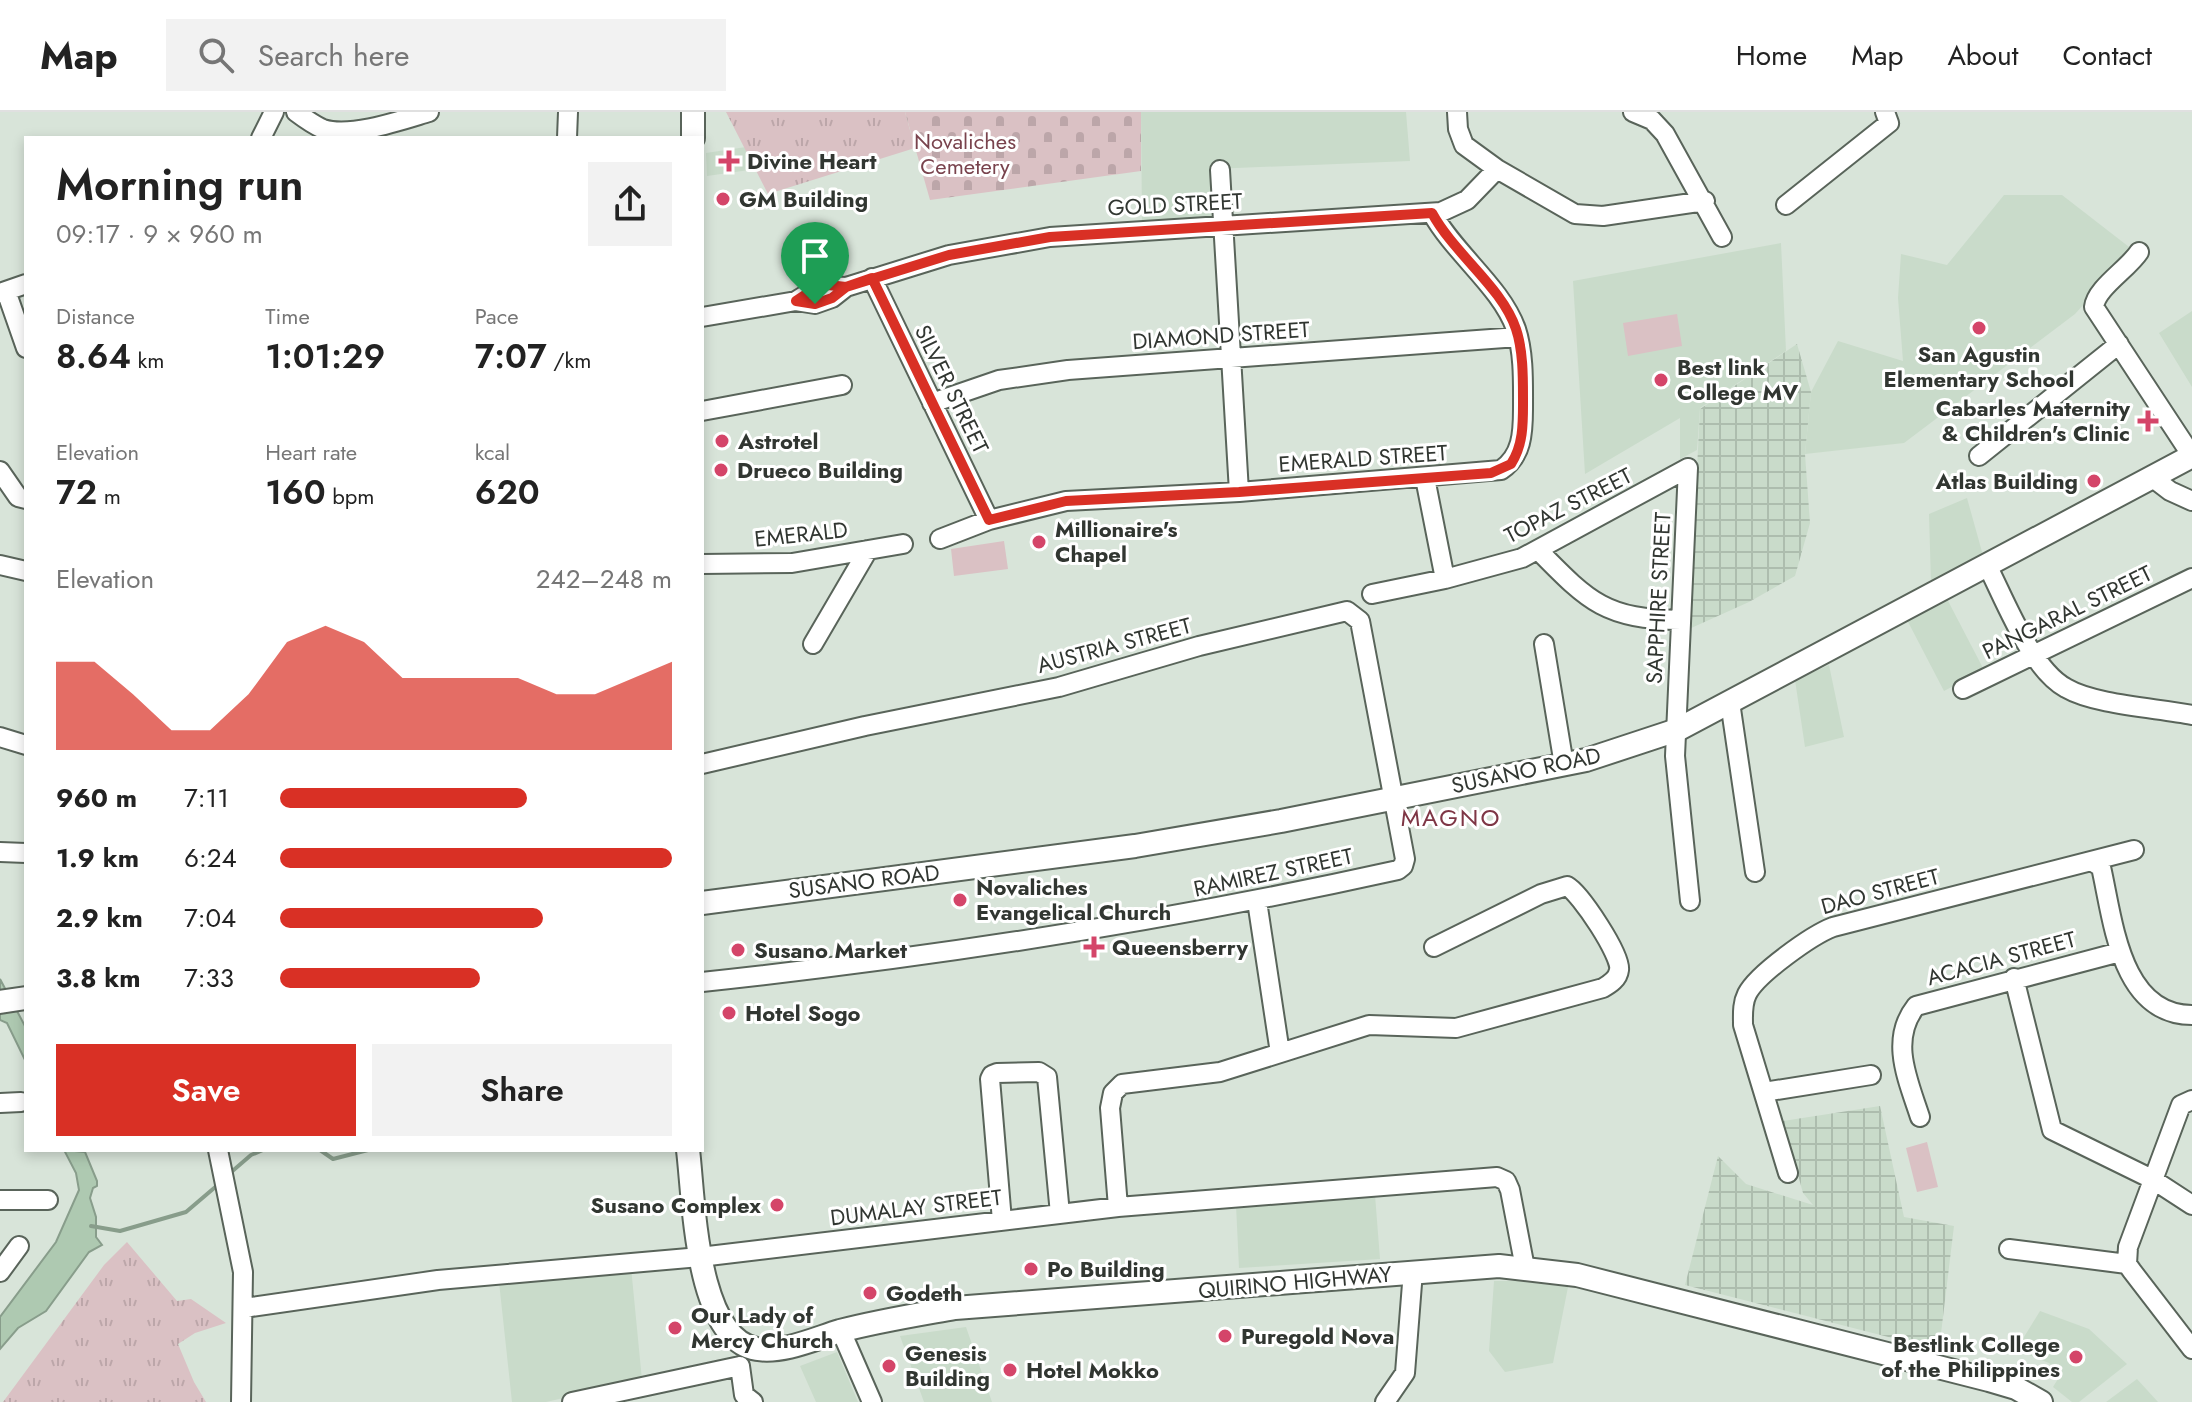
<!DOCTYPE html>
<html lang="en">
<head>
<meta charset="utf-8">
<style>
	:root { --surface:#fff; --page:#f2f2f2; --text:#222; --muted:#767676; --line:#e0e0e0; --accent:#d93025 }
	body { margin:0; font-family:Jost,sans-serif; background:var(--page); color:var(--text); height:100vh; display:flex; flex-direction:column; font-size:30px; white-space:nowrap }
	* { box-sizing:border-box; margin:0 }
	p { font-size:26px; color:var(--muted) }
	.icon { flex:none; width:44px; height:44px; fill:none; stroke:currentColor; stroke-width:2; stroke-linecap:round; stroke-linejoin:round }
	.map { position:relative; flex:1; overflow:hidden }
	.details { position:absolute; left:24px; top:24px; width:680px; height:1016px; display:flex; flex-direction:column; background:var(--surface); border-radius:0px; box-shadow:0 4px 12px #0003 }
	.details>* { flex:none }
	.pin { position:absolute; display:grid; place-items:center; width:68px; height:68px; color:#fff; margin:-82px -34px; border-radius:50% 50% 50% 0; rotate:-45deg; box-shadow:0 0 8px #0007 }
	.pin .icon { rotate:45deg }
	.round { display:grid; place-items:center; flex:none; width:84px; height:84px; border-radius:0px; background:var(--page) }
	.head { display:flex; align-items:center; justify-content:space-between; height:136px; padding:0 32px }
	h1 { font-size:44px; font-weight:600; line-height:60px }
	.figures { display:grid; grid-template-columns:repeat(3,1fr); gap:12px; height:136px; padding:8px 32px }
	.figures div { display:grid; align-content:center }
	.figures b { font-size:34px; font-weight:600 }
	.figures small { font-size:22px; font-weight:400 }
	.figures p { font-size:22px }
	.chart { height:224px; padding:16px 32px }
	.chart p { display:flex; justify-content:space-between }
	.chart svg { width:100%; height:144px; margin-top:8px; fill:var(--accent); opacity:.7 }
	.button { display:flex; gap:16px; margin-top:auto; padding:16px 32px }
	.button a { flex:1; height:92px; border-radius:0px; background:var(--accent); color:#fff; font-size:32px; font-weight:600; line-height:92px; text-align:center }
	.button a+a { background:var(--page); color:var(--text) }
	ul { padding:0 32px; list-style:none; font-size:26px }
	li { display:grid; grid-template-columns:128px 96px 1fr; align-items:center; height:60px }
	li i { height:20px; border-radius:10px; background:var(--accent) }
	header { display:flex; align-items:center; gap:48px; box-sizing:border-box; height:112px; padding:0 40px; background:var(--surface); border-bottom:2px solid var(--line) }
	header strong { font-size:38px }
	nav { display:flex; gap:44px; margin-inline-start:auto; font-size:28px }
	.search { width:560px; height:72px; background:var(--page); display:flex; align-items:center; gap:20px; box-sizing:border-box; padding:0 28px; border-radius:0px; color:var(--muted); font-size:30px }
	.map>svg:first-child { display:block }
</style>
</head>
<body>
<header>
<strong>Map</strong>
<div class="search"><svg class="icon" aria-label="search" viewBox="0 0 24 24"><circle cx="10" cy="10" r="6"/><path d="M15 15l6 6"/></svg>Search here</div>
<nav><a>Home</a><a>Map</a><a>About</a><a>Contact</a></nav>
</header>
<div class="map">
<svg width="2192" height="1290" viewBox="0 0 2192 1290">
	<defs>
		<pattern id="industrial-grid" width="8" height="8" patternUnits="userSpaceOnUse" patternTransform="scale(2)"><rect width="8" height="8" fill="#c9dbca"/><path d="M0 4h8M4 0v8" fill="none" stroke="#adbdae"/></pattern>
		<pattern id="grass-tufts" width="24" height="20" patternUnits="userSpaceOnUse" patternTransform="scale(2)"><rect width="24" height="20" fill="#dac1c4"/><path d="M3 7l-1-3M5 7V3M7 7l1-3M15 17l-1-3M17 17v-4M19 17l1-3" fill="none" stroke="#bca6a9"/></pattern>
		<pattern id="cemetery-stones" width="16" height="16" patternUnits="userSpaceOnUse" patternTransform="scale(2)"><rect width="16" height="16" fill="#dac1c4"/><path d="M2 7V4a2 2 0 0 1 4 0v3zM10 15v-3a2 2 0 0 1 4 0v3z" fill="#bca6a9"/></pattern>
	</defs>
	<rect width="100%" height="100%" fill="#d8e4d9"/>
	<path fill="#c9dbca" d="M1141,0H1406L1410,49L1212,57L1211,106L1142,110Z
		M746,35L756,57L707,64L706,41Z
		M2004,83H2062L2133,138L2075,202L1904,331L1805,342L1811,280L1838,229L1903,249L1898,186L1901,142L1947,153Z
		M1781,131L1786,239L1700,296L1697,338L1680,347V306L1585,362L1573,169Z
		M2192,199V275L2159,221Z
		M1967,386L1984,447L1931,471L1929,402Z
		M1946,485L1984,558L1944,579L1906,506Z
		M1829,553L1844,625L1805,635L1795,568Z
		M1375,1083L1380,1147L1239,1156L1236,1093Z
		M631,1155L642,1268L546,1290H512L499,1170Z
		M1494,1169H1518L1568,1175L1553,1251L1505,1260L1489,1239Z
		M2040,1199L2089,1217L2127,1252L2079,1290H2072L2053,1275L2061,1262L2049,1251L2016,1238Z
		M966,1215L992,1290H924L900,1224Z
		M837,1240L858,1290H816L800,1254Z
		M2137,1267L2158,1290H2106Z"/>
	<path fill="url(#industrial-grid)" d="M1797,232L1811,280L1805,342L1810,411L1795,464L1749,490L1689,517L1700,297Z
		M1880,994L1904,1105L1954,1114L1939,1238L1685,1173L1718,1044L1746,1072L1813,1093L1803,1081L1783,1009Z"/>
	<path fill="url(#grass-tufts)" d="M726,0H905L915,36L768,82Z
		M127,1130L177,1189L191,1187L226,1211L195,1221L178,1232L194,1270L206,1290H3L104,1153Z"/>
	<path fill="url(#cemetery-stones)" d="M905,0H1141V59L930,88Z"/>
	<path fill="#dac1c4" d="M1677,202L1682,234L1628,244L1623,211Z
		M1004,429L1008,457L954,464L951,437Z
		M1927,1030L1938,1075L1917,1080L1906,1036Z"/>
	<path fill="#aec9b1" stroke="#889d8b" stroke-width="2" d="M0,867L26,916V950L7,911L0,908Z
		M64,1038L85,1040L97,1069V1074L93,1076L90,1086L96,1105V1125L102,1133L89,1140L46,1199L18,1216L0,1237V1205L56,1130L79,1078L76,1061Z"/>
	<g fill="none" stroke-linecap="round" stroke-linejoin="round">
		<path stroke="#889d8b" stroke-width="4" d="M320,1038L333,1047L368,1038
			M229,1062L251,1043L263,1038
			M91,1114L120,1119L186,1100L220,1071"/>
		<defs>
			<path id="minor" d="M296,0C304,6 314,13 323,17C351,26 402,8 429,0
				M1457,0L1458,17L1464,33L1497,57L1575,102L1603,104L1705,89
				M1633,0L1652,8L1665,22L1722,125
				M261,26L274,0
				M567,26L568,0
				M1220,58L1239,380
				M1786,93L1889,11L1885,0
				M2139,140C2128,157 2096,176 2094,195L2192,344
				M872,166L989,408
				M6,179L26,236
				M0,181L26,172
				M796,189C814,177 826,173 846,175
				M702,205L796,189L815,192L832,186L846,175L949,143L1050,125L1441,100L1467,88L1497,57
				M932,291L999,268L1068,258L1518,225
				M702,299L842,273
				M1979,344L2119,232
				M1688,356L1675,644L1690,789
				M0,359L18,385L26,387
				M1425,366L1445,467
				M2153,366L2170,379L2192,389
				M940,427L989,408L1066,389L1239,380L1501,358C1522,344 1523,321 1523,297C1523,271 1524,241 1516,217C1501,175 1455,142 1432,101
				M1539,439C1590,491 1606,507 1681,508
				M702,452L792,451L903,432
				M0,453L26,459
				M1987,453C2005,488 2031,557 2066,576C2095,593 2158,596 2192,603
				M1372,482L1445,467L1522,446L1688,356
				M813,532L868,438
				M1544,532L1564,653
				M1963,577L2192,466
				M1730,590L1755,760
				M0,625L26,633
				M702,652L865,614L1059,575L1199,534L1347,499L1360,509L1405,747L1403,754L1398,758C1168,809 936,845 702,870
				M0,740L26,741
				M2093,750L2101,755C2113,807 2120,903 2192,903
				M1257,789L1280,941
				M2014,866L2052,1018L2152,1067L2192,1093
				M1764,980L1871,963
				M2192,988L2181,993L2128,1135L2127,1152L2132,1159L2192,1237
				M0,991L21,990
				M1920,1005C1908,968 1889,928 1916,894L2120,840
				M218,1038L243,1160L241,1290
				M1788,1061L1743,913C1743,902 1742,892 1747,882C1757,862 1812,823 1833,815L2134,738
				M0,1088H48
				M1118,1095L1110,996L1113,981L1122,972L1220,960L1369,913L1456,916L1603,876C1610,872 1618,867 1619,858C1622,844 1580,781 1567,774L1541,782L1434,835
				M1002,1109L990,967L992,963L997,961L1039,960L1047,965L1060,1102
				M2009,1137L2127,1152
				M0,1160L19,1134
				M244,1196L438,1168L700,1145L1118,1095L1497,1065L1506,1069L1510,1078L1525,1156
				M841,1219L872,1290
				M740,1254L744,1283L753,1290
				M572,1290L740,1254
				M1385,1290L1405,1261L1413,1159"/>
			<path id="major" d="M693,0V26
				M702,791L1135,734L1281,709L1586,648L1677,618L2192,344
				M0,890L26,886
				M688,1038C694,1085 695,1227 757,1237C784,1241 814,1227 840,1219C878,1209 916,1203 955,1196L1499,1154L1577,1163L1989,1268L2016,1276L2041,1290"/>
		</defs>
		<use href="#minor" stroke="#59645a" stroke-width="22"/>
		<use href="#major" stroke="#59645a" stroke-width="26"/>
		<use href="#minor" stroke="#fff" stroke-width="18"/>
		<use href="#major" stroke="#fff" stroke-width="22"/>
	</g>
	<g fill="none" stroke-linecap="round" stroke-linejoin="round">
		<defs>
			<path id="route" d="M815,192L832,186L846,175L872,166L989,408L1066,389L1239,380L1491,361L1511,352C1524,332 1523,309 1523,286C1523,264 1523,238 1516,217C1502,175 1455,143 1432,101L1050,125L949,143L846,175L828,173L811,179L796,189L815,192"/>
		</defs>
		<use href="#route" stroke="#fff" stroke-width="16"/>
		<use href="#route" stroke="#d93025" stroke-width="10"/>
	</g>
	<g fill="#d44569" stroke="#fff" stroke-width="3">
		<path d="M725 37h8v8h8v8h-8v8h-8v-8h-8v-8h8z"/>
		<circle cx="723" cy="87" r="8"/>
		<circle cx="1979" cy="216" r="8"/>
		<circle cx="1661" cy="268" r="8"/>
		<path d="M2144 297h8v8h8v8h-8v8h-8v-8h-8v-8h8z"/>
		<circle cx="722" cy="329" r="8"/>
		<circle cx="721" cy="358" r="8"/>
		<circle cx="2094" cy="369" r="8"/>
		<circle cx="1039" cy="430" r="8"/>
		<circle cx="960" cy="788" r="8"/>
		<path d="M1090 823h8v8h8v8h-8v8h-8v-8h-8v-8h8z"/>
		<circle cx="738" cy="838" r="8"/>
		<circle cx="729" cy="901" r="8"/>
		<circle cx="777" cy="1093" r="8"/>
		<circle cx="1031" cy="1157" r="8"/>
		<circle cx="870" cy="1181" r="8"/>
		<circle cx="675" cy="1216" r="8"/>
		<circle cx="1225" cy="1224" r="8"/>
		<circle cx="2076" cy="1245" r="8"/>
		<circle cx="889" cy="1254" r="8"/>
		<circle cx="1010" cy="1258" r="8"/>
	</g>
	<g text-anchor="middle" stroke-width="6" stroke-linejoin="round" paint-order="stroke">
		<g font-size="22" fill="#79434d" stroke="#fff">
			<text x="965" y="37">Novaliches<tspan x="965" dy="25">Cemetery</tspan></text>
		</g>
		<g font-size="22" font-weight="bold" fill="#313631" stroke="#fff" text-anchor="start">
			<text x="747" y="57">Divine Heart</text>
			<text x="739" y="95">GM Building</text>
			<text x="1979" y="250" text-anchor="middle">San Agustin<tspan x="1979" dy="25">Elementary School</tspan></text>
			<text x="1677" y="263">Best link<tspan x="1677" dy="25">College MV</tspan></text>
			<text x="2130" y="304" text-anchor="end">Cabarles Maternity<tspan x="2130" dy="25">&amp; Children's Clinic</tspan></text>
			<text x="738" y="337">Astrotel</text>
			<text x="737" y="366">Drueco Building</text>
			<text x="2078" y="377" text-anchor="end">Atlas Building</text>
			<text x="1055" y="425">Millionaire's<tspan x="1055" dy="25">Chapel</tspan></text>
			<text x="976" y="783">Novaliches<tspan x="976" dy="25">Evangelical Church</tspan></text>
			<text x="1112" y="843">Queensberry</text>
			<text x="754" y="846">Susano Market</text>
			<text x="745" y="909">Hotel Sogo</text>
			<text x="761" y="1101" text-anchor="end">Susano Complex</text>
			<text x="1047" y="1165">Po Building</text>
			<text x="886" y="1189">Godeth</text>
			<text x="691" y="1211">Our Lady of<tspan x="691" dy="25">Mercy Church</tspan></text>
			<text x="1241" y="1232">Puregold Nova</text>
			<text x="2060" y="1240" text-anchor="end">Bestlink College<tspan x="2060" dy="25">of the Philippines</tspan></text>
			<text x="905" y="1249">Genesis<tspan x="905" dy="25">Building</tspan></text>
			<text x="1026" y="1266">Hotel Mokko</text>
		</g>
		<g font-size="22" fill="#313631" stroke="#fff">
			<text transform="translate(1175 92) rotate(-3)" y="8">GOLD STREET</text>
			<text transform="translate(1221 223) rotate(-4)" y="8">DIAMOND STREET</text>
			<text transform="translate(952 277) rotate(64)" y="8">SILVER STREET</text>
			<text transform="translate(1363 346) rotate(-4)" y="8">EMERALD STREET</text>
			<text transform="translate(1568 393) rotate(-27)" y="8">TOPAZ STREET</text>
			<text transform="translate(801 422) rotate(-6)" y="8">EMERALD</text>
			<text transform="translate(1658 486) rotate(-87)" y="8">SAPPHIRE STREET</text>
			<text transform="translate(2067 500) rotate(-26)" y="8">PANGARAL STREET</text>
			<text transform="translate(1114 533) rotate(-15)" y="8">AUSTRIA STREET</text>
			<text transform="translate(1526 658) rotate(-12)" y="8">SUSANO ROAD</text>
			<text transform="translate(1273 760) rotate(-12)" y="8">RAMIREZ STREET</text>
			<text transform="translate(864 769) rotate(-7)" y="8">SUSANO ROAD</text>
			<text transform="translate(1880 779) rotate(-15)" y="8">DAO STREET</text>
			<text transform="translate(2001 846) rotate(-15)" y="8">ACACIA STREET</text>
			<text transform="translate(916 1095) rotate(-7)" y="8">DUMALAY STREET</text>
			<text transform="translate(1295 1170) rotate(-5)" y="8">QUIRINO HIGHWAY</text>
		</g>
		<g font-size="24" letter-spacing="2" fill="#7e3645" stroke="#fff">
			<text x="1451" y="714">MAGNO</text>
		</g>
	</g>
</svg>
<div class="pin" style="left:815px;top:192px;background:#1e9e55"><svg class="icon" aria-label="arrive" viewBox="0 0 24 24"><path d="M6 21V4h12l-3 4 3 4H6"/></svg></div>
<section class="details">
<div class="head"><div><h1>Morning run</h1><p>09:17 · 9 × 960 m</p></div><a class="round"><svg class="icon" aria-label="share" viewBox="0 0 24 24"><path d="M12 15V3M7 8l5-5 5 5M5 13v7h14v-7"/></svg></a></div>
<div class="figures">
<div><p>Distance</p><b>8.64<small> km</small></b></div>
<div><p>Time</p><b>1:01:29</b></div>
<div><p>Pace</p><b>7:07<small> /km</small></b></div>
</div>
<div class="figures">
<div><p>Elevation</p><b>72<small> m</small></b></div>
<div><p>Heart rate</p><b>160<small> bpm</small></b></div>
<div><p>kcal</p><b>620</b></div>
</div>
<div class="chart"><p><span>Elevation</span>242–248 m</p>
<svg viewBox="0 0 160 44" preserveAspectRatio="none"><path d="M0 44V17L10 17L20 27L30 38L40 38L50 27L60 11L70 6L80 11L90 22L100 22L110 22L120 22L130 27L140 27L150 22L160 17V44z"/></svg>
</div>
<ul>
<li><b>960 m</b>7:11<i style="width:63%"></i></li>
<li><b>1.9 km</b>6:24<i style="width:100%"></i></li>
<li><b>2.9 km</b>7:04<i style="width:67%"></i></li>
<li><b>3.8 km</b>7:33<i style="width:51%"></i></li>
</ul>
<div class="button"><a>Save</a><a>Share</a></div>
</section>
</div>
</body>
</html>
